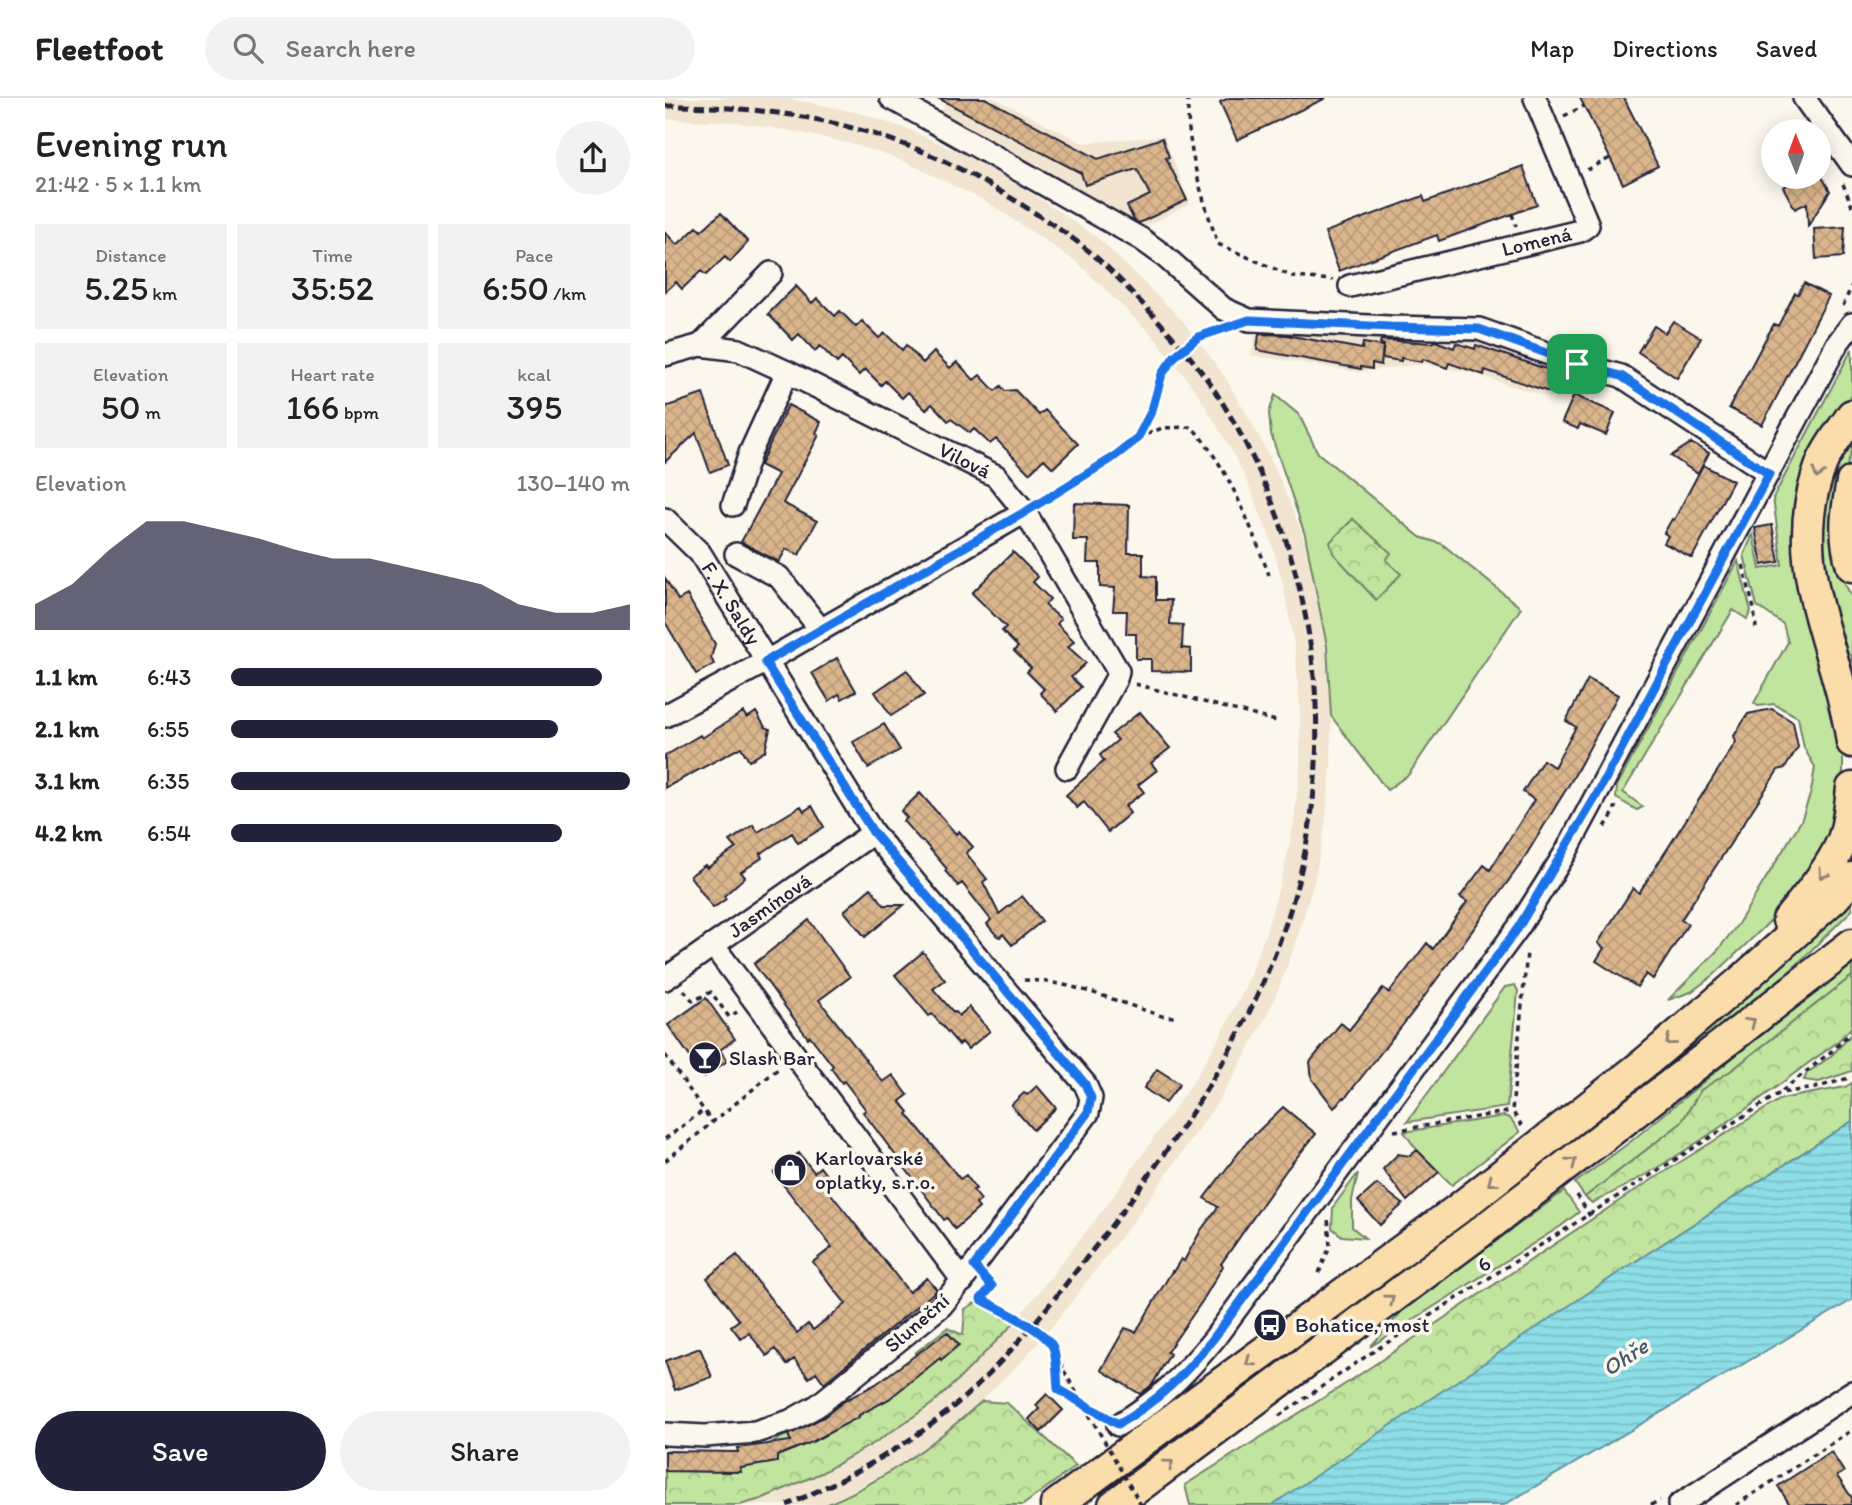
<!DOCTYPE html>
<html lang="en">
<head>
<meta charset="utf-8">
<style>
	:root { --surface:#fff; --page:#f2f2f2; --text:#222; --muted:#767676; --line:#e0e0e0; --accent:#22223b }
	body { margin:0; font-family:Itim,sans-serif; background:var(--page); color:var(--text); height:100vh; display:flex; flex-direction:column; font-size:26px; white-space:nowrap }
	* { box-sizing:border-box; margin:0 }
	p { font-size:23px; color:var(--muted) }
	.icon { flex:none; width:38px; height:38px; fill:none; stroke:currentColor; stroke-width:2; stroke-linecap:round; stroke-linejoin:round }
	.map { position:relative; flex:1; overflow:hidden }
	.drawer { display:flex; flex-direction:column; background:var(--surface); width:665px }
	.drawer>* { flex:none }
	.needle { width:46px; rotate:359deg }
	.buttons { position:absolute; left:1096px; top:21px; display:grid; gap:14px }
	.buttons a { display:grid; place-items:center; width:70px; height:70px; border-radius:50%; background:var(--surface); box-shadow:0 4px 18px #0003; font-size:35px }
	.pin { position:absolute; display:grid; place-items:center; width:60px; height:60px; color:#fff; margin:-30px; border-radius:14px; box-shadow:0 4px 10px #0006 }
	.round { display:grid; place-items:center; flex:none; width:74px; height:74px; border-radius:37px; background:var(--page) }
	.head { display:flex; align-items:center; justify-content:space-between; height:119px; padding:0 35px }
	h1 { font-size:38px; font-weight:600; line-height:52px }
	.stats { display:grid; grid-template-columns:repeat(3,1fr); gap:10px; height:119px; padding:7px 35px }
	.stats div { display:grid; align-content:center; border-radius:0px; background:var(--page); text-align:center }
	.stats b { font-size:35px; font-weight:600 }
	.stats small { font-size:19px; font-weight:400 }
	.stats p { font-size:19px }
	.chart { height:196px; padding:14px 35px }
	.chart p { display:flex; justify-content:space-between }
	.chart svg { width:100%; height:126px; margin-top:7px; fill:var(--accent); opacity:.7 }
	.primary-button { display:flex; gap:14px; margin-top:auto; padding:14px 35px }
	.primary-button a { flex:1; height:80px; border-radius:42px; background:var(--accent); color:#fff; font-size:28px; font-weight:600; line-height:80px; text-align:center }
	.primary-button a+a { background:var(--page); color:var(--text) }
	ul { padding:0 35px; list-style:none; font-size:23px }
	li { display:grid; grid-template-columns:112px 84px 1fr; align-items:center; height:52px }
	li i { height:18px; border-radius:9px; background:var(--accent) }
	header { display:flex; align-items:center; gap:42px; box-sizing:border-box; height:98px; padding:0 35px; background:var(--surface); border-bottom:2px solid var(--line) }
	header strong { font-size:33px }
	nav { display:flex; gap:38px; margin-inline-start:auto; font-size:24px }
	.search { width:490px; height:63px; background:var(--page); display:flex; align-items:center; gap:18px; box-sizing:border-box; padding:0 24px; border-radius:38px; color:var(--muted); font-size:26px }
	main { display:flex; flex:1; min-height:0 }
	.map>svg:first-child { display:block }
</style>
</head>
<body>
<header>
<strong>Fleetfoot</strong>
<div class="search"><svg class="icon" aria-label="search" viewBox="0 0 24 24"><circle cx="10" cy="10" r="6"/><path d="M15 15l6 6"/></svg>Search here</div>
<nav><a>Map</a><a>Directions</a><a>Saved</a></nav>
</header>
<main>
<section class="drawer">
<div class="head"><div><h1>Evening run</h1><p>21:42 · 5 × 1.1 km</p></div><a class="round"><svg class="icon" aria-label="share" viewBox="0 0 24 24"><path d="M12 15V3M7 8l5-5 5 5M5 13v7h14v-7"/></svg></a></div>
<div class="stats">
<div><p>Distance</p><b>5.25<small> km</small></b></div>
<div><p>Time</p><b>35:52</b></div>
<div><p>Pace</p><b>6:50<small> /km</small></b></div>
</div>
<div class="stats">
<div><p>Elevation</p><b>50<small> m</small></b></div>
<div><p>Heart rate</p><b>166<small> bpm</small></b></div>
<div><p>kcal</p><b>395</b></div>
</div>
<div class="chart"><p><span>Elevation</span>130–140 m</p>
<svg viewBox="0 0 160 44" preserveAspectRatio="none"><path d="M0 44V35L10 28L20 16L30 6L40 6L50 9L60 12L70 16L80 19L90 19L100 22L110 25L120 28L130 35L140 38L150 38L160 35V44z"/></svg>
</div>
<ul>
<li><b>1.1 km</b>6:43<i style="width:93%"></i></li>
<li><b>2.1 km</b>6:55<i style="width:82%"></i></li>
<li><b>3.1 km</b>6:35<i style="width:100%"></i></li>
<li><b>4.2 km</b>6:54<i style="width:83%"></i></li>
</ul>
<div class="primary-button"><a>Save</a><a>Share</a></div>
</section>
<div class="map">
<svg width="1187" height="1407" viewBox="0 0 1187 1407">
	<defs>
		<pattern id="forest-crowns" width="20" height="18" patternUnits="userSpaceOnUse" patternTransform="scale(1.75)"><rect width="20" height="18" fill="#c1e49e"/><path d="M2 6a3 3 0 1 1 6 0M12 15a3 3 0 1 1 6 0" fill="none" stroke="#a6c389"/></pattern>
		<pattern id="water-rules" width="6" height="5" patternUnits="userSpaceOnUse" patternTransform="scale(1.75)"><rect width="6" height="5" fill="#8ddee7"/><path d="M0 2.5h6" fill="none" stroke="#79bec7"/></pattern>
		<pattern id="building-cross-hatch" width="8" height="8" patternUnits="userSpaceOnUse" patternTransform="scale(1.75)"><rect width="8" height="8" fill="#dbb68d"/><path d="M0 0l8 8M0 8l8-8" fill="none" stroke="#bc9c7b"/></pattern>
	</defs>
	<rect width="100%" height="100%" fill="#fbf7ec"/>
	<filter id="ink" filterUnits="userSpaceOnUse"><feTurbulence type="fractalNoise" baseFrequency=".0143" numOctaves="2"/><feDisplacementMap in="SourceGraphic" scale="14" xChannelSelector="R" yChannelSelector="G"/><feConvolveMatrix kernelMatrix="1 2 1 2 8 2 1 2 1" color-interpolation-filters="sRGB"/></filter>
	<g filter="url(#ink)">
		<path fill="#f1e4d0" d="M0,0H122L195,15L245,32L298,56L339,77L433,140L516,221L558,276L589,329L610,370L636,432L650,484L662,548L666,611V671L660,728L650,780L630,847L608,905L583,953L553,1004L472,1118L389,1226L356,1264L286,1331L227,1371L161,1407H75L96,1401L156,1375L211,1344L350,1224L442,1107L526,987L555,938L579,892L600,837L619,772L629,724L635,669V612L630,552L619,491L606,442L582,383L562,344L531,293L492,242L413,165L324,105L234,61L187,46L128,33L70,24L0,21Z
			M284,0H329L418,45L499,38L525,106L473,132L274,17Z
			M591,228L816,238L898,267L886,300L803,274L758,266L694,274L587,257Z"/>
		<path fill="#c1e49e" stroke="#72836c" stroke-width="2" d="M1187,251V297L1179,307L1132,436L1134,491L1172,626L1178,656V688L1171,731L1122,807L1050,876L1026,894L1003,902L1052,853L1073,826L1136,723L1146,694L1150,669L1139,650L1133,619L1109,606L1093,608L1089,605L1123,544L1118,526L1092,508L1079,457L1088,436L1095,471L1117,467L1108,400Z
			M610,297L634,317L653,355L755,439L777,446L856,510L744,676L722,692L666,618L662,548L640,437L606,336L604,315Z
			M1187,343V353L1168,407L1171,467L1187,500V581L1164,509L1153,450L1162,387Z
			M1073,463L1086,513L1082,521L1068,512L958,694L978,709L972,712L951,700L952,688Z
			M1187,798V812L1117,881L964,1009L551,1315L502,1345Z
			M1187,862V878L1067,972L1035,993L1016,1025L920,1099L910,1085L965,1044Z
			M850,887L853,893L842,1009L742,1024L840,889Z
			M839,1018L845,1020L855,1034L787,1087L752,1052L739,1034Z
			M693,1075L687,1102V1129L700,1140L677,1138L667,1130L668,1109Z
			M899,1093L914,1114L896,1128L705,1249L739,1211Z"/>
		<path fill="url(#forest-crowns)" stroke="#72836c" stroke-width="2" d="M688,421L726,455L721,462L736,476L711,502L668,455L665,444Z
			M1187,878V928C1174,946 1155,956 1138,969C1072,1019 1002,1069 927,1105L920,1099L1016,1025L1036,992L1067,972Z
			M1187,936V973L1154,984L1139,982L1142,975L1165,959Z
			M1187,985V1023L959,1171L636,1390L607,1407H525L520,1387L685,1283L969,1093L1116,1001L1180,989Z
			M312,1204L350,1224L295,1280L267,1306L211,1344L156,1375L96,1401L75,1407H0V1373L76,1374L75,1370L107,1365L104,1346L123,1336L130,1350L262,1271L250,1255L282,1230L298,1237L300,1211Z
			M317,1303L342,1305L411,1368L358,1407H161C218,1383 272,1344 317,1303Z"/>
		<path fill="url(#water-rules)" stroke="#6293a2" stroke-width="2" d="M1187,1023V1202L839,1407H607L959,1171Z"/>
		<path fill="url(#building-cross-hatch)" stroke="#22223b" stroke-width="2" d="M273,0H320L433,61L497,40L504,59L501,60L522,102L474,125L469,122L462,108L485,97L472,71L420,87L416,75Z
			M564,0H661L572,42L555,4Z
			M915,0H959L993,68L958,86Z
			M858,68L872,107L774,143L772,137L674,173L660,134L758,98L760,104Z
			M1127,79H1157L1165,93L1143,128L1142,105L1130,111L1118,89L1129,83Z
			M56,115L83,144L65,164L60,159L41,177L36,173L17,191L11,184L0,194V134L12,147L32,129L36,133Z
			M1180,129L1178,159L1151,161L1149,131Z
			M1139,185L1164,198L1097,327L1064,310L1101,240L1109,226L1113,228L1130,195L1133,196Z
			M131,188L147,205L152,200L170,218L175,213L191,229L197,223L214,240L220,235L237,252L241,247L258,265L269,254L285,270L292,264L309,282L315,277L330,293L336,288L340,293L350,292L374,317L380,312L413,346L388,370L379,361L364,375L331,341L325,346L309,331L305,335L286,321L283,323L267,306L261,312L243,294L237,300L220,283L216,287L200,271L194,277L177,260L172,265L155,248L150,253L134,236L128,242L103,216Z
			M1008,223L1036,240L1012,280L973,254L989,228L1000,235Z
			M594,236L621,237L697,251L698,245L718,248L716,267L707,265V271L696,269V271L592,252Z
			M716,242L768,245L770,243L789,250L791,245L810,251L811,247L890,274L884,294L820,272L819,277L784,265L782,270L758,261L757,264L736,260V263L717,260L719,247L715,245Z
			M38,296L63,367L45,374L31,335L0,364V309Z
			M909,297L950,315L941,337L915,326L913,331L897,324Z
			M123,307L156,324L151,335L154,337L118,405L152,423L134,457L121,451L114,464L76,444L113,376L95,367Z
			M1026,345L1044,355L1033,376L1006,358Z
			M1038,367L1068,383L1027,460L999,445L1003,438L999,435L1007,421L1009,422Z
			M409,405L464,407L463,455H478V478L491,479V502H506L505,526L518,527L517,550L526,551V574L486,573V561H471V536H461L462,513H448L450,490L435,489V465H422L423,442H408Z
			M1107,427L1114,464L1097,467L1090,430Z
			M348,454L373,479L368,484L385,501L380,507L396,521L392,526L409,543L403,549L421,565L406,579L416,589L392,613L375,595L379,591L362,574L366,570L349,553L353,549L337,533L341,529L307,495Z
			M0,480L13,502L22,497L50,546L46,560L49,566L31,576L0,524Z
			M172,560L191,593L177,601L174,596L164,603L147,575Z
			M242,572L259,597L226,618L210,594Z
			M923,581L953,597L908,680L855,767L748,914L680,1000L679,999L669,1010L647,981L645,964L676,925L684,932L718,890L724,895L762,845L768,851L802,804L795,799L819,767L825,772L869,702L858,694L878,662L889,669L911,629L901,623Z
			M1107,611L1128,624L1133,649L1120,670L1113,672L1016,822L1023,826L988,881L981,876L972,889L931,863L939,850L933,845L968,790L974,795L1071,644L1069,638L1083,616Z
			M78,614L82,620L91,614L100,629L105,631L100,653L84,663L76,649L0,690V658L35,637L37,640Z
			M475,614L505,650L486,665L492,672L473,687L479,694L460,708L465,715L443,734L419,704L412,710L401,697L439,663L435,657L453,642L447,636Z
			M219,626L235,652L203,670L188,644Z
			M255,695L291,736L294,733L308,749L301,755L322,781L318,784L334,816L357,798L377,823L347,847L338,836L335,839L332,838L322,826L326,822L297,785L293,788L280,773L282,771L258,743L257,744L238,723L242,720L236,713Z
			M136,708L139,713L147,708L159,729L133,745L127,735L95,756L97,760L76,774L80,779L59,798L61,801L48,810L25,778L40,767L42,770L71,750L65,743L88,727L93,734Z
			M206,790L219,807H239L200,839L179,813Z
			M144,822L185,879L154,902L218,984L228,977L243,997L235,1003L244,1014L242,1016L295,1081L301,1077L311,1091L308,1092L316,1102L311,1106L314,1110L290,1131L282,1120L279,1122L198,1014L201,1012L179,983L177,985L166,970L168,968L145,938L143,940L89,866Z
			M258,854L280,882L268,891L289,915L291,914L294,918L304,909L325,933L303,951L297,944L294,947L267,916L264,918L230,877Z
			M41,900L70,941L55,952L62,963L39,979L3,927Z
			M492,971L515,986L500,1005L479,990Z
			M372,988L391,1010L368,1032L346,1007L359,995L362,997Z
			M618,1009L651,1036L622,1071L556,1166L558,1168L538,1202L502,1254L505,1256L487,1287L475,1296L436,1272L460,1230L471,1234L507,1173L508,1174L516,1161L519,1163L536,1132L553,1109L539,1100L582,1044Z
			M752,1052L774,1074L742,1103L718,1071L733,1056L745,1058Z
			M134,1055L149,1074L155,1069L165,1082L159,1087L244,1194L262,1180L272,1192L159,1285L151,1274L144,1280L129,1261L122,1267L110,1251L102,1258L84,1235L76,1241L66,1228L74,1222L42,1180L72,1157L132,1235L143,1226L148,1232L181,1206L148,1164L167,1149L109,1075Z
			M712,1086L738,1106L715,1127L693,1103Z
			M282,1234L294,1247L276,1262L275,1260L224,1301L194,1317V1319L147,1344L112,1358V1364L75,1370L76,1374L0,1373V1353L73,1354L72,1350L126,1343L123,1337L159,1319L179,1303L211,1286Z
			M35,1250L47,1279L10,1292L0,1263Z
			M382,1296L398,1312L376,1334L364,1321L374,1311L371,1307Z
			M1166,1354L1179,1374L1172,1378L1187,1400V1407H1125L1113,1388Z"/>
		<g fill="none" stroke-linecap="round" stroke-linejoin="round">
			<defs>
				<g id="minor">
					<path d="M226,0L476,141L497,156L559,211L584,222L725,229L814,231L912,266L956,278L1104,375"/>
					<path d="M1139,0L1187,67"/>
					<path id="s1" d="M685,188L915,133L923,127L870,0"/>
					<path d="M36,247L106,175"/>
					<path id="s2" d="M0,257L36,247L74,252L122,274L331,378L360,414L453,573L451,581L402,670"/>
					<path d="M68,407L85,355L122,274"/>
					<path id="s3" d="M0,421L35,455L208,735L420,986L426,1000L423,1015L309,1168L276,1208L152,1308L125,1323L90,1334L40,1338L0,1336"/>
					<path d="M71,456L114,479L156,532"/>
					<path d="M0,618L100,564L360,414"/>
					<path d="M48,847L298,1183"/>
					<path id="s4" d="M0,881L208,735"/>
					<path d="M453,1327C495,1302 519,1277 549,1241L853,830L901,754L1172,246L1187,226"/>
					<path d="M1014,1407L1187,1294"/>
				</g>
				<path id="highway" d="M1187,317C1177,333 1162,350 1156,367C1118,467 1173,547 1187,644
					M1187,384C1181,414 1178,438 1187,468
					M1123,822C1143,797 1164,773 1177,744C1184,727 1185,707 1187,690
					M391,1407L793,1111L981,964L1076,883L1169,800L1187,780
					M449,1407L813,1136L1187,846"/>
			</defs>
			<use href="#minor" stroke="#22223b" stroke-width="26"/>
			<use href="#highway" stroke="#22223b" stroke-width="35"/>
			<path stroke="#22223b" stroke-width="3.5" stroke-dasharray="5 5" stroke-linecap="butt" d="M523,0C521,50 537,99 553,146L628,179L668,182
				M899,18L919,8
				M922,72L945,60
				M1178,86L1187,108
				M847,116L851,128
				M1178,208L1187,187
				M473,340L497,330L527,329C565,372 584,424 604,477
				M377,403L446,361L472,341L487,312L497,276L510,258L533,239L554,232
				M1078,467L1089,511L1091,530
				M470,586L615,624
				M940,729L950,713V708
				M359,882C407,883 452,904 497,918L510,919
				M19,892L28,903L46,894L64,919L72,914
				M0,957L47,1024
				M1117,993L1168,952L1187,933
				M857,1028L847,1013L862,854
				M729,1033L847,1013
				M0,1041L39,1012
				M0,1063L114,970
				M912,1097L925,1118
				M654,1175L665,1148L663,1120
				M322,1183L327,1188L316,1201C337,1213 374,1228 387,1247C392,1255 395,1265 399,1273
				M389,1255L393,1291L436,1317
				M614,1318L706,1255L1115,995L1150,990L1187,979
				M986,1407L995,1402
				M1071,1407L1187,1332"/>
			<use href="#minor" stroke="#fbf7ec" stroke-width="21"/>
			<use href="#highway" stroke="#fbddab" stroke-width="30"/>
			<path stroke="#22223b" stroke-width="5" stroke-dasharray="10 5" stroke-linecap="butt" d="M0,8C81,8 159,17 235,45C276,59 315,81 351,103C376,119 402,135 425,154C448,173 468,196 489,218C509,240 529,262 546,287C631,415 668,573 645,725C621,885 533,1015 437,1140C388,1202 340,1268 277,1318C231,1355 176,1383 122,1407"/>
			<path stroke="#22223b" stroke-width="3.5" stroke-dasharray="5 5" stroke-linecap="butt" d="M399,1273L476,1407"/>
		</g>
		<defs><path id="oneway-chevron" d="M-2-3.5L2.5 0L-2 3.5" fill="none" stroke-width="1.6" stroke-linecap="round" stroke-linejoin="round" transform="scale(1.75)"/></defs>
		<g stroke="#8e8073">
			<use href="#oneway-chevron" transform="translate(1153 376) rotate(107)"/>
			<use href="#oneway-chevron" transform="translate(1158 776) rotate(125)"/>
			<use href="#oneway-chevron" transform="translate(1086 924) rotate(-38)"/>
			<use href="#oneway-chevron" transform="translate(1005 943) rotate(140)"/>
			<use href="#oneway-chevron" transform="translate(907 1064) rotate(-37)"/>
			<use href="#oneway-chevron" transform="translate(827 1084) rotate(142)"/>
			<use href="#oneway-chevron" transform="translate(725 1201) rotate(-37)"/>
			<use href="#oneway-chevron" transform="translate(585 1264) rotate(144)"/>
			<use href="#oneway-chevron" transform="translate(504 1366) rotate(-37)"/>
		</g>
	</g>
	<g fill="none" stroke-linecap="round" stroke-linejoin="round" filter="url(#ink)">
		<defs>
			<path id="route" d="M584,222L725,229L814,231L912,266L956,278L1104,376L930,700L853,830L548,1241C519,1277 495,1302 453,1326L393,1291C392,1279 392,1264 389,1252C384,1233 333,1211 316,1201L327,1188L309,1168L423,1014L426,1000L420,986L208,734L100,564L360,414L446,361L472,341L487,312L497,276L510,258L533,239Z"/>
		</defs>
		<use href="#route" stroke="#fff" stroke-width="14"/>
		<use href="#route" stroke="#1a73e8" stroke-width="9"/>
	</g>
	<defs>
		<symbol id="bar-disc" viewBox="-11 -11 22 22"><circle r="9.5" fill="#22223b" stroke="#fbf7ec"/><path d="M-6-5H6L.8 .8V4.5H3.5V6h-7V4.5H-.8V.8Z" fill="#fff"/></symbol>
		<symbol id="shop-disc" viewBox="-11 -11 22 22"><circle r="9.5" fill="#22223b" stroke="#fbf7ec"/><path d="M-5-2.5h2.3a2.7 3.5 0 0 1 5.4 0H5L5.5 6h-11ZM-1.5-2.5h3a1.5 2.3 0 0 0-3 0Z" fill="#fff"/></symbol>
		<symbol id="bus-disc" viewBox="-11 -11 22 22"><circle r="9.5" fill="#22223b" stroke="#fbf7ec"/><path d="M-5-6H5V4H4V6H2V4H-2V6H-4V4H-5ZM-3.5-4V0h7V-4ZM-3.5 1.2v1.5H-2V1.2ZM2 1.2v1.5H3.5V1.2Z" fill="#fff"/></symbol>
	</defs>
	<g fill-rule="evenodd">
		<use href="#bar-disc" x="21" y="941" width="38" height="38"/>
		<use href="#shop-disc" x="106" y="1053" width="38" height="38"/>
		<use href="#bus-disc" x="586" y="1208" width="38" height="38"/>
	</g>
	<g text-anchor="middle" stroke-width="7" stroke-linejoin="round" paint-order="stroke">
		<g font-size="21" fill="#22223b" stroke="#fbf7ec">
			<text dy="7" stroke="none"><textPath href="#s1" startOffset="192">Lomená</textPath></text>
			<text dy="7" stroke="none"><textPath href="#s2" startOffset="327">Vilová</textPath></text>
			<text dy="7" stroke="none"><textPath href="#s3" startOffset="108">F. X. Šaldy</textPath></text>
			<text dy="7" stroke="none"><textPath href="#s4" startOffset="128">Jasmínová</textPath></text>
			<text transform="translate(819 1166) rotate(-32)" y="7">6</text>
			<text transform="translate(252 1225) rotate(-41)" y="7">Sluneční</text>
		</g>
		<g font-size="21" fill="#22223b" stroke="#fbf7ec" text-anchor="start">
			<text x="64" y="967">Slash Bar</text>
			<text x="150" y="1067">Karlovarské<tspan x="150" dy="24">oplatky, s.r.o.</tspan></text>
			<text x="630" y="1234">Bohatice, most</text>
		</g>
		<g font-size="23" font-style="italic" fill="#425a6f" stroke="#fbf7ec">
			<text transform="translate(960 1259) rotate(-33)" y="8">Ohře</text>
		</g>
	</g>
</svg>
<div class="buttons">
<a><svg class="needle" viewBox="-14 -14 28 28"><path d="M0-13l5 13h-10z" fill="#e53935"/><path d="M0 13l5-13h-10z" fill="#767676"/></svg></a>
</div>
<div class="pin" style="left:912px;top:266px;background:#1e9e55"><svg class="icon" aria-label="arrive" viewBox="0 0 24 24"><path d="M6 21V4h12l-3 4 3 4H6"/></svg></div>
</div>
</main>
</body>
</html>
